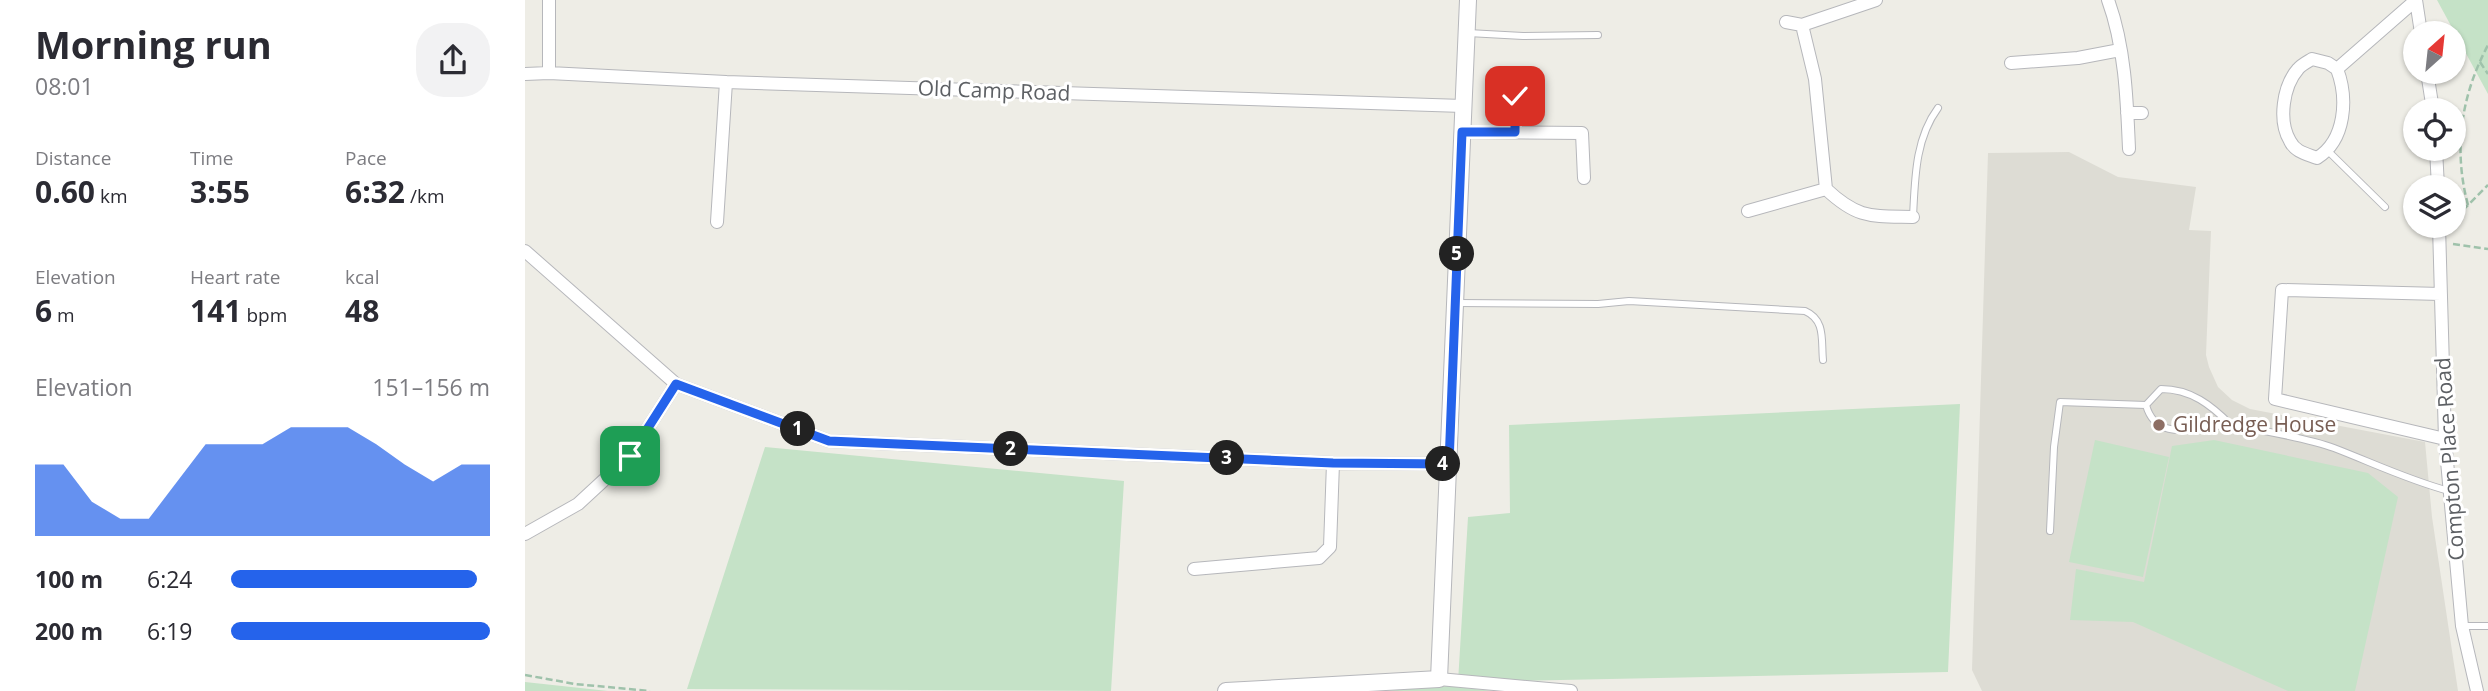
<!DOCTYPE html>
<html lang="en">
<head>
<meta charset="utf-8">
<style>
	:root { --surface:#fff; --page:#f2f2f3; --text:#2b2b33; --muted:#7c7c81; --accent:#2563eb }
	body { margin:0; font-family:"Open Sans",sans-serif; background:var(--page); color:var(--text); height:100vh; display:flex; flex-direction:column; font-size:26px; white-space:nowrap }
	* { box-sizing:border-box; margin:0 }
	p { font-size:23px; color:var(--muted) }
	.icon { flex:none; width:38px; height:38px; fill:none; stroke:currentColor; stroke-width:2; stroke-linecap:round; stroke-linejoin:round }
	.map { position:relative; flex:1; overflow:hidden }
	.details { display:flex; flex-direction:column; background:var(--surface); width:525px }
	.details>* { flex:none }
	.needle { width:46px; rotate:27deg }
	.buttons { position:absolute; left:1878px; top:21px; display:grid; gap:14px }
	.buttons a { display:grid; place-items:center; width:63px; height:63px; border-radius:50%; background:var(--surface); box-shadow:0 2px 5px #0004; font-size:35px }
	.pin { position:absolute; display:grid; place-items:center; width:60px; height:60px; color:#fff; margin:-30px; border-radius:14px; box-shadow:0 4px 10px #0006 }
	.km { position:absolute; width:35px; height:35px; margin:-18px; border-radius:50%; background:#222; color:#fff; font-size:19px; line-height:35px; text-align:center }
	.round { display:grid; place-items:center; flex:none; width:74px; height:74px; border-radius:28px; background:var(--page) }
	.summary { display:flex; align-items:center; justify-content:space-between; height:119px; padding:0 35px }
	h1 { font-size:38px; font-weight:700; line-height:52px }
	.stats { display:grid; grid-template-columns:repeat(3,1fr); gap:10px; height:119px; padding:7px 35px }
	.stats div { display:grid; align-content:center }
	.stats b { font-size:30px; font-weight:700 }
	.stats small { font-size:19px; font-weight:400 }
	.stats p { font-size:19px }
	.chart { height:196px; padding:14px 35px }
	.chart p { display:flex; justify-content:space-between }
	.chart svg { width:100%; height:126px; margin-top:7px; fill:var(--accent); opacity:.7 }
	ul { padding:0 35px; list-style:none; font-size:23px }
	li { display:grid; grid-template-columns:112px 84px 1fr; align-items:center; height:52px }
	li i { height:18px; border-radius:9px; background:var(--accent) }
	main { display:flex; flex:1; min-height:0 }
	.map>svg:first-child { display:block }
</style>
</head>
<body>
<main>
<section class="details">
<div class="summary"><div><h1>Morning run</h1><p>08:01</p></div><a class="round"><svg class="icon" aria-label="share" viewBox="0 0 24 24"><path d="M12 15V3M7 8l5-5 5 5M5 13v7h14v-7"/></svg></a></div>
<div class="stats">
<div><p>Distance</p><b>0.60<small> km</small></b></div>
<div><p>Time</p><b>3:55</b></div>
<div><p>Pace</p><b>6:32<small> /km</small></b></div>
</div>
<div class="stats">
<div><p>Elevation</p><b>6<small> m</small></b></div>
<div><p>Heart rate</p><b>141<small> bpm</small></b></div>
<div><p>kcal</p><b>48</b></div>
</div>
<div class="chart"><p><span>Elevation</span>151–156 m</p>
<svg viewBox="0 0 160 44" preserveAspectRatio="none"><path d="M0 44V19L10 19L20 32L30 38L40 38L50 25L60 12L70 12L80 12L90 6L100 6L110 6L120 12L130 19L140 25L150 19L160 19V44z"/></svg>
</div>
<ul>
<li><b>100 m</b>6:24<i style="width:95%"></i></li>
<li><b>200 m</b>6:19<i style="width:100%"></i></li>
</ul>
</section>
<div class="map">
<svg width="1963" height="691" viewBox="0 0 1963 691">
	<rect width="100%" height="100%" fill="#eeede6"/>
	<path fill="#dddcd4" d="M1544,152L1593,177L1671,187L1664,230L1686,231L1681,355L1684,367L1693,387L1707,400L1725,409L1900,442L1907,517L1933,691H1457L1447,670L1463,153Z"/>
	<path fill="#c5e2c7" d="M1912,0H1963V94Z
		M1435,404L1423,672L933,682L943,517L985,513L984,425Z
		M1570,440L1644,457L1618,577L1544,562Z
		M1689,440L1843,473L1873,497L1830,691H1763L1608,622L1545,620L1551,569L1619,582L1647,446Z
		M240,447L599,481L586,691L162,689Z
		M0,682L83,691H0Z
		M922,686L968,691H860Z"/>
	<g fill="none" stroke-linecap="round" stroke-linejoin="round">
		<defs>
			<path id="service" d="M943,33L998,36L1073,35
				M979,71V81L990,96V132
				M1803,151L1860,207
				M1388,217C1390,179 1390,139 1413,108
				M932,303L1073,304L1104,301L1280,311C1301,320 1296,341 1298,360
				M1706,425C1686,405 1666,389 1636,389L1621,405C1633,449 1682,420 1714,426C1743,432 1782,438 1809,448C1848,463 1883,480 1924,491
				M1525,531L1529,447L1535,402L1621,405
				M1937,626H1963"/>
			<path id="minor" d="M1583,0C1600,46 1602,100 1604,149
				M1891,0L1896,33
				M1261,22L1277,25L1351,0
				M1486,63L1553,58L1595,50
				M1812,69C1823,98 1821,140 1792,158C1782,154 1770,152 1765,141C1753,121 1758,86 1773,69C1776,65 1782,62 1787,59L1803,63L1812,69L1891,0
				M1902,72L1908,110
				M24,73V0
				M0,74L24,73L201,82L938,106
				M1602,113H1617
				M937,132L1057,133L1059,178
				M1911,149L1913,187
				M1301,189C1333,219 1346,216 1388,217
				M1223,211L1301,189L1290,79L1277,25
				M192,222L201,82
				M1914,226L1920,439L1937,626L1952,691
				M0,251L151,384L304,441L808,463L924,464
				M1916,294L1757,290L1750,399L1920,439
				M0,534L53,504L105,456L151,384
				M669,569L794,558L805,547L808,463
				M914,679L1046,691"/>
			<path id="tertiary" d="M701,691L914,679L943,0"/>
		</defs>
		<use href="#service" stroke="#b6b7bb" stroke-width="8"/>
		<use href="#minor" stroke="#b6b7bb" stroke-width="14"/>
		<use href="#tertiary" stroke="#b6b7bb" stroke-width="18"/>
		<path stroke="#9fc2ab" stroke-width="2.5" stroke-dasharray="7 3.5" stroke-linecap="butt" d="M1955,62L1963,74
			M1943,205C1928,149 1936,96 1963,45
			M1928,213L1938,210L1963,185
			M1928,244L1963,249
			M0,675L50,684L125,691"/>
		<use href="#service" stroke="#fff" stroke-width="6"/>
		<use href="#minor" stroke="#fff" stroke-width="12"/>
		<use href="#tertiary" stroke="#fff" stroke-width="16"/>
	</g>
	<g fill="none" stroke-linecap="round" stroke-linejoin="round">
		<defs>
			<path id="route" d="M105,456L151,384L304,441L808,463L924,464L937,132H990V96"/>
		</defs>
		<use href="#route" stroke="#fff" stroke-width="14"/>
		<use href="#route" stroke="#2563eb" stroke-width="9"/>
	</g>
	<circle fill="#8d6e63" stroke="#fff" stroke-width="2.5" cx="1634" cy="425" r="7"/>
	<g text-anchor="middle" stroke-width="6" stroke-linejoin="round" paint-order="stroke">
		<g font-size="21" fill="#5d6064" stroke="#fff">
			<text transform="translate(469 91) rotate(2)" y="7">Old Camp Road</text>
			<text transform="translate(1925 459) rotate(-94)" y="7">Compton Place Road</text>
		</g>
		<g font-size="21" fill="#785e54" stroke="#fff" text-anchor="start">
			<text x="1648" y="432">Gildredge House</text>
		</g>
	</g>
</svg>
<div class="buttons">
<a><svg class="needle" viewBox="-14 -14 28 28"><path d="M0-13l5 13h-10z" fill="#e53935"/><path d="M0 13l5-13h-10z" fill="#7c7c81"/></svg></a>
<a><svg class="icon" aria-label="locate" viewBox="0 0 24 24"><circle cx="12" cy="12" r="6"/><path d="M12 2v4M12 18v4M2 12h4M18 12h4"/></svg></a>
<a><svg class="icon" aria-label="layers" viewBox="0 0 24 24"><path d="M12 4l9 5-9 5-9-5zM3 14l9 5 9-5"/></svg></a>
</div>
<div class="pin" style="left:105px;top:456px;background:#1e9e55"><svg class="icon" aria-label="arrive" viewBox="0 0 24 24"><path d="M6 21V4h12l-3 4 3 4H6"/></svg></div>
<div class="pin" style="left:990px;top:96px;background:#d93025"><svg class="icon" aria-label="check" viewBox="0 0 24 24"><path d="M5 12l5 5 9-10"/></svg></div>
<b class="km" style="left:273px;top:429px">1</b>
<b class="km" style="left:486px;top:449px">2</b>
<b class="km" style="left:702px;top:458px">3</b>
<b class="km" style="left:918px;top:464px">4</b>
<b class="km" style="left:932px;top:254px">5</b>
</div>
</main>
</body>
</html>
